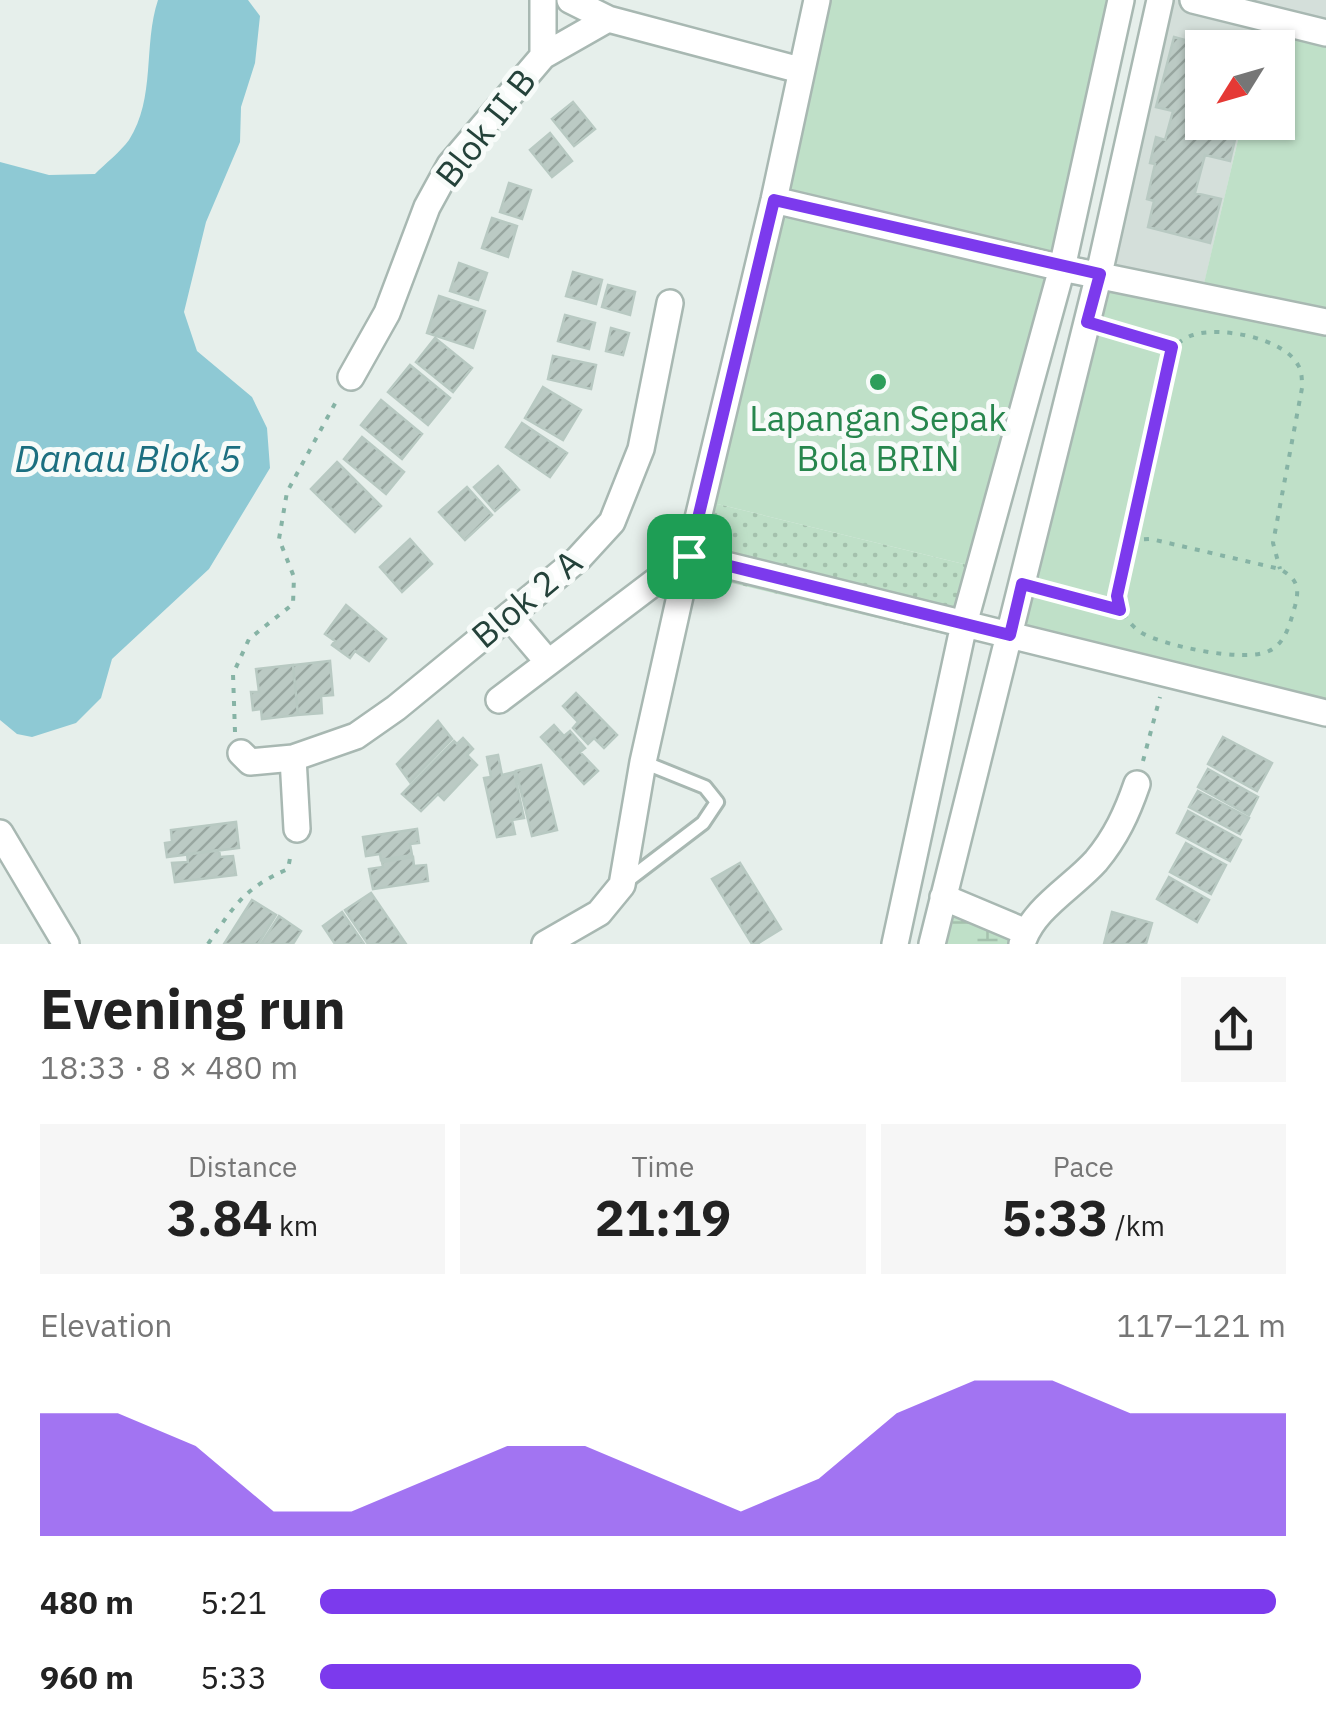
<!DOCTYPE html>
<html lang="en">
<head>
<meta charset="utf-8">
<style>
	:root { --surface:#fff; --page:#f6f6f6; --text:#222; --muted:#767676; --accent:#7c3aed }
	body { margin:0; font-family:"IBM Plex Sans",sans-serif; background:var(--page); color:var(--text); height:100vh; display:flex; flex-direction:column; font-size:38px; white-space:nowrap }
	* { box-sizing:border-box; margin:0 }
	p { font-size:32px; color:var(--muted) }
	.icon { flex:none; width:55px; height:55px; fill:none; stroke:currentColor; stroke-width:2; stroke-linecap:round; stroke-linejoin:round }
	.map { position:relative; height:944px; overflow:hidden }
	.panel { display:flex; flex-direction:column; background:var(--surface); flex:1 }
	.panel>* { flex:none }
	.needle { width:65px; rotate:233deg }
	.fabs { position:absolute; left:1185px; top:30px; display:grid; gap:20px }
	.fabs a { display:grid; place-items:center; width:110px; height:110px; border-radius:0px; background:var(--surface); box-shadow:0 2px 8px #0004; font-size:50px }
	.pin { position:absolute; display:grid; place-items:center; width:85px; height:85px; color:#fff; margin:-42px; border-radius:20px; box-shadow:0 5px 15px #0006 }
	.round { display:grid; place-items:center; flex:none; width:105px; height:105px; border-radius:0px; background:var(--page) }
	.head { display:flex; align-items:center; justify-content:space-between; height:170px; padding:0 40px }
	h1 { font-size:55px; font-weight:800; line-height:75px }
	.stats { display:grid; grid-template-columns:repeat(3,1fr); gap:15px; height:170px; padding:10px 40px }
	.stats div { display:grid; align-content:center; border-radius:0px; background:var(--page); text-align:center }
	.stats b { font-size:50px; font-weight:800 }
	.stats small { font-size:28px; font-weight:400 }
	.stats p { font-size:28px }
	.chart { height:280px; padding:20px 40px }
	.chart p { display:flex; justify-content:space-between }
	.chart svg { width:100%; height:180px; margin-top:10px; fill:var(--accent); opacity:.7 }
	ul { padding:0 40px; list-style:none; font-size:32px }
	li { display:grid; grid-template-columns:160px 120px 1fr; align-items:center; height:75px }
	li i { height:25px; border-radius:12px; background:var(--accent) }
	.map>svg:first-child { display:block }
</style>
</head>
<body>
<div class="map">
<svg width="1326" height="944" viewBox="0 0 1326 944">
	<defs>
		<pattern id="wetland-marsh" width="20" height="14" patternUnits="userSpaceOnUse" patternTransform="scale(2.5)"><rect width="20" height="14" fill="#bfe0c8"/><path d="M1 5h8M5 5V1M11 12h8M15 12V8" fill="none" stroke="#a4c1ad"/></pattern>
		<pattern id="park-dots" width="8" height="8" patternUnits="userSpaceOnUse" patternTransform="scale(2.5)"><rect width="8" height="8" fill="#bfe0c8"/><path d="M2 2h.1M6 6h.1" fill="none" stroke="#a4c1ad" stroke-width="1.8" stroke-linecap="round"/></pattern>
		<pattern id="building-hatch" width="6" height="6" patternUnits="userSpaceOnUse" patternTransform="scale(2.5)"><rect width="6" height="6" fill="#bbcac4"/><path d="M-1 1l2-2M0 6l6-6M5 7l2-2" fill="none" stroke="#98a6a0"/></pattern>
	</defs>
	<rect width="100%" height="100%" fill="#e6efeb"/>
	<path fill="#d4dfda" d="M1160,0H1326V32L1268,18L1260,47L1202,48V122L1242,123L1201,297L1104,272Z"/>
	<path fill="#bfe0c8" d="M826,0H1115L980,568L705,501Z
		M1267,17L1326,32V703L1019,627L1104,272L1201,296L1242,123L1278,122V48L1260,47Z"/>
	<path fill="url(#wetland-marsh)" d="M941,901L1016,939L1015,944H928Z"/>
	<path fill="url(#park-dots)" d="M705,501L980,568L964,639L686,572Z"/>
	<path fill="#8ec9d4" d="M158,0H248L260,16L255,63L241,107L240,142L206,222L184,312L197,351L252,397L267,428L270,468L209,569L112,659L101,698L76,723L32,737L17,734L0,720V162L49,175L95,174C106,163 120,152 129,140C156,98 143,45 158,0Z"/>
	<path fill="url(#building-hatch)" stroke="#b8c9c2" stroke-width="2.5" d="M1174,37L1214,48H1202V122H1239L1230,161L1205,155L1195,193L1221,199L1210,243L1148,227L1154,201L1147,199L1155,164L1150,163L1156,137L1165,140L1173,111L1156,107Z
		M573,102L595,129L574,146L552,119Z
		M550,133L572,161L552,177L530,150Z
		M509,183L531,190L522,219L500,212Z
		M492,218L517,226L508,257L482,248Z
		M459,263L487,273L478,300L450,291Z
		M573,272L602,280L596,304L566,296Z
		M608,285L635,292L630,315L602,307Z
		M439,296L485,311L473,348L427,333Z
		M565,315L595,323L589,349L558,341Z
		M611,328L629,333L623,355L606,351Z
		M435,338L472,368L453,392L416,362Z
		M553,356L596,365L591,389L548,379Z
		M410,365L450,398L428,425L388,392Z
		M543,387L581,410L563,440L525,418Z
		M381,400L422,434L402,459L361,425Z
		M522,423L567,453L550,477L506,447Z
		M362,437L404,472L386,494L344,459Z
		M337,462L381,506L355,532L311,489Z
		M498,466L519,490L495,511L474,487Z
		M467,487L492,515L465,540L439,512Z
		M410,539L432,564L402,592L380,567Z
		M346,605L386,639L369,661L355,651L350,658L332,645L335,641L325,634Z
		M330,661L333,695L321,696L322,713L298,715L293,665Z
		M293,665L298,715L262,719L261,709L253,710L251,692H259L256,669Z
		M576,693L617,735L604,748L594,738L588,744L573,728L578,722L563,706Z
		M438,721L452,739L410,782L397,764Z
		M554,725L564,736L570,731L585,748L580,752L598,771L584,784L541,737Z
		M1223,737L1272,763L1257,791L1208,764Z
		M463,738L473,749L467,755L477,765L444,800L438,794L421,811L402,794L454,741L457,744Z
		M498,755L502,775L514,772L524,818L512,820L515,834L497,837L484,778L491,777L487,757Z
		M541,765L557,830L532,836L516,771Z
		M1208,769L1258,797L1249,815L1198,787Z
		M1198,791L1249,818L1240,834L1189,807Z
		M1188,811L1241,840L1230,861L1177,833Z
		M236,822L239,848L167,857L165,843L172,842L171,830Z
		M417,829L419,843L410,844L412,855L381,860L380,854L366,856L363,837Z
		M1186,843L1226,865L1211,894L1170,872Z
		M219,850L220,857L233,856L236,875L175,882L172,863L188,862L187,854Z
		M413,857L414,866L426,865L428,881L373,889L369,869L383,867L382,862Z
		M740,863L781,929L757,944H752L712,879Z
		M1169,877L1209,900L1197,922L1157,899Z
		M371,893L406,944H368L345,910Z
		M252,900L276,915L258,944H224Z
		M342,912L364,944H335L323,926Z
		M1112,912L1152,923L1146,944H1104Z
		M279,916L301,931L293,944H261Z"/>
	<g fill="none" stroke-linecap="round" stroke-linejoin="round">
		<defs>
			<path id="lane" d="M623,884L703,823L717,802L705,787L643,762"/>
			<path id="street" d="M570,0L608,19L800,70
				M817,0L774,200L689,556L1326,713
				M1193,0L1326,33
				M543,56V0
				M774,200L1062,268L1326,322
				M351,377L387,313L427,207L450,165L543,56L608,19
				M509,616L548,662
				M499,700L689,556
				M241,753L250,762L293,758L356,736L396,708L578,559L612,522L641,449L670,303
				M293,758L297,829
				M0,833L66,944
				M943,897L1026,932
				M545,944L599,913L622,885L643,762L689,556
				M895,944L964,624L1062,268L1121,0
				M932,944L1099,274L1160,0
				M1022,944C1032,909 1073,887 1096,861C1116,837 1127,813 1137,784"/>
		</defs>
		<use href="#lane" stroke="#a8b8b2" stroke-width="18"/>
		<use href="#street" stroke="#a8b8b2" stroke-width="30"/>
		<path stroke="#86b3a5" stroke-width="4" stroke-dasharray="5 8" stroke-linecap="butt" d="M1109,329L1172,347
			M1131,540L1151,539L1280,569C1297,579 1300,587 1295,606C1290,623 1286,643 1269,651C1244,663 1165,646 1142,633C1128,624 1119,610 1117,595L1172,347C1179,343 1186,337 1193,335C1220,326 1284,338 1298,365C1302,371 1302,380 1302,388L1273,543L1280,569
			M1046,590L1119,610
			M235,732L233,674L249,639L293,604L294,577L279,539L287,492L338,398
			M1143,761L1160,697
			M208,944C234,906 244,888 288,869L291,853"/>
		<use href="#lane" stroke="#fff" stroke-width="12"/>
		<use href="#street" stroke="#fff" stroke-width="25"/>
	</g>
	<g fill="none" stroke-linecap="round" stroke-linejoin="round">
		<defs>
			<path id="route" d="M774,200L1100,274L1087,322L1172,347L1117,596L1120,610L1022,584L1010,635L689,556Z"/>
		</defs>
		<use href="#route" stroke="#fff" stroke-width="20"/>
		<use href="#route" stroke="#7c3aed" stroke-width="12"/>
	</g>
	<circle fill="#2e9e5b" stroke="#f7fbf9" stroke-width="4" cx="878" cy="382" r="10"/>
	<g text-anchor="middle" stroke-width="10" stroke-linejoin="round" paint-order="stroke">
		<g font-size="35" fill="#24423a" stroke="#f7fbf9">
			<text transform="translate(486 128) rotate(-52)" y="12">Blok II B</text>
			<text transform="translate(527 599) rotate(-40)" y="12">Blok 2 A</text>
		</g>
		<g font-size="35" fill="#27864d" stroke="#f7fbf9">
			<text x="878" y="431">Lapangan Sepak<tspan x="878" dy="40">Bola BRIN</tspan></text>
		</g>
		<g font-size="38" font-style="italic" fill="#1c6f80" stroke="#f7fbf9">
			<text x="128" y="472">Danau Blok 5</text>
		</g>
	</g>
</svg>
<div class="fabs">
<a><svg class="needle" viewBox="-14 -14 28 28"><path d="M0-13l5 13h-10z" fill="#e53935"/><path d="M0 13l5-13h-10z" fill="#767676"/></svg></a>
</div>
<div class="pin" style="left:689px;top:556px;background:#1e9e55"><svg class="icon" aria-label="arrive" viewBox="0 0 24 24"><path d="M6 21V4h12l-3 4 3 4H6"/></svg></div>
</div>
<section class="panel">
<div class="head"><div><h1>Evening run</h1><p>18:33 · 8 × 480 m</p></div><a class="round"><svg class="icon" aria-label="share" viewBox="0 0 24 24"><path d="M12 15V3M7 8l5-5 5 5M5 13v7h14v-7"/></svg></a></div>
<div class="stats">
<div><p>Distance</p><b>3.84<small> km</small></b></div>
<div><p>Time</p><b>21:19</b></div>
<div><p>Pace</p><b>5:33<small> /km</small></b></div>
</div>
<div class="chart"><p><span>Elevation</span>117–121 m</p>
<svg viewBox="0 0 160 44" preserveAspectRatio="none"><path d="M0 44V14L10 14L20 22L30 38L40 38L50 30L60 22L70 22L80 30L90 38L100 30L110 14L120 6L130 6L140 14L150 14L160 14V44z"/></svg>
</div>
<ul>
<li><b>480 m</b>5:21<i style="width:99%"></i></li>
<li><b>960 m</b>5:33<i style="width:85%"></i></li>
</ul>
</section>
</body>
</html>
